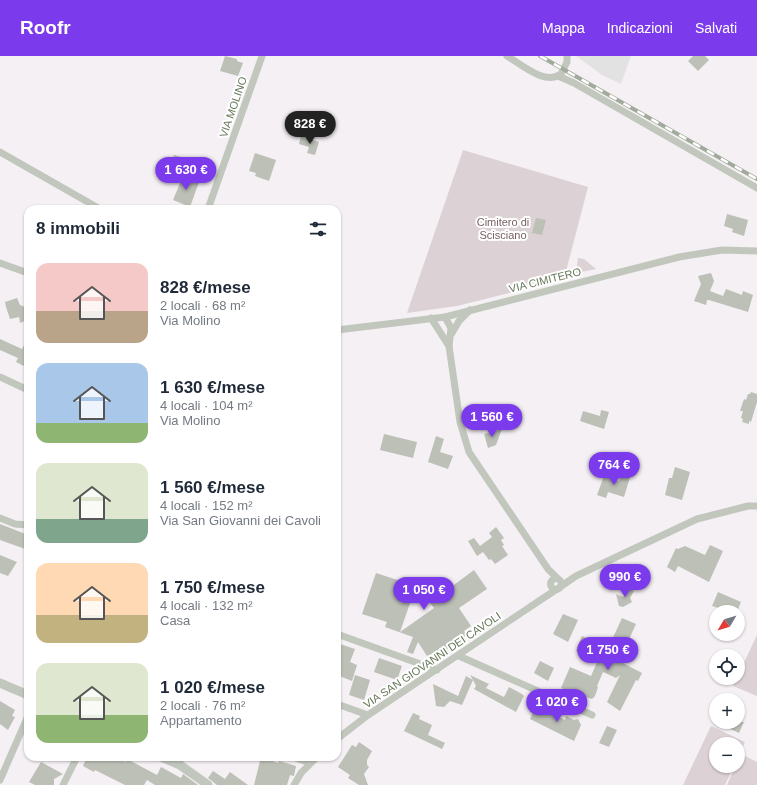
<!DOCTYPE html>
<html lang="it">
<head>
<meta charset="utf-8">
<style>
  :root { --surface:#fff; --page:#f2f2f3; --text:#1f2937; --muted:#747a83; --accent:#7c3aed }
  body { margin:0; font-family:Arial,sans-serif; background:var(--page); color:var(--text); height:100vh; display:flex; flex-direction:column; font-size:15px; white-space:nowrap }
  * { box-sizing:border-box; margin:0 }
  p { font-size:13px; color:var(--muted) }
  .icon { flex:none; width:22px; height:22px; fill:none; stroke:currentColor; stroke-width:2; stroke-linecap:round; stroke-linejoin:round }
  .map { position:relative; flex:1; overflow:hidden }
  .side { position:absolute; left:24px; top:149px; width:317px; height:556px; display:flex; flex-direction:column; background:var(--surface); border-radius:12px; box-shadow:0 1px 3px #0004 }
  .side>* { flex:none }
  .needle { width:26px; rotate:232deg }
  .tools { position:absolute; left:709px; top:549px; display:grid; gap:8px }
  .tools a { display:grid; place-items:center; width:36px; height:36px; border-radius:50%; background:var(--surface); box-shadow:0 1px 3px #0004; font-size:20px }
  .price { position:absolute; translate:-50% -34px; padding:0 9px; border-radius:14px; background:var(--accent); color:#fff; font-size:13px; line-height:26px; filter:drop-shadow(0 1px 2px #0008) }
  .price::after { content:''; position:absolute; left:50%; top:24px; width:12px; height:9px; margin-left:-6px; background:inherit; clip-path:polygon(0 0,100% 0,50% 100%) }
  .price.on { background:#222; color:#fff }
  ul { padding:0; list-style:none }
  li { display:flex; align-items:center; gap:12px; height:100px; padding:0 12px }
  li span { display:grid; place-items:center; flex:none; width:112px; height:80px; border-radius:12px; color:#555 }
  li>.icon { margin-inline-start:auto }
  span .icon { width:48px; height:48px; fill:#fffc; stroke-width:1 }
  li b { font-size:17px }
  h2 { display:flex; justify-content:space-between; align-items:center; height:48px; padding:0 12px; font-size:17px }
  header { display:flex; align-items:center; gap:24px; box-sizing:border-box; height:56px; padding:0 20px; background:var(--accent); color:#fff }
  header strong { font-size:19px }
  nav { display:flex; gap:22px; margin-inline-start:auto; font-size:14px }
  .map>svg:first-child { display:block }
  .built { fill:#e3e2e2 }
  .green { fill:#dcd1d4 }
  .building { fill:#bcc0b6 }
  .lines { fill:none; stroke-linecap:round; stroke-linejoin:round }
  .minor { stroke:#c2c7be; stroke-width:7 }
  .tertiary { stroke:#c2c7be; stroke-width:9 }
  .rail-casing { stroke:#a1aa9b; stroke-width:4 }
  .rail { stroke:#fff; stroke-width:2.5; stroke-dasharray:8; stroke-linecap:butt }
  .labels { text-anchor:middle; stroke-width:4; stroke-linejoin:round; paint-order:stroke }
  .street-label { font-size:11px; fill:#667859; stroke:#fff }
  .park-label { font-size:11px; fill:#7a6163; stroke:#fff }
</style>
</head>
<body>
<header>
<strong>Roofr</strong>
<nav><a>Mappa</a><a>Indicazioni</a><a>Salvati</a></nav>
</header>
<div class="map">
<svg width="757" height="729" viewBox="0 0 757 729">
  <rect width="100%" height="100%" fill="#f5f0f4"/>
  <polygon class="built" points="576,0 631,0 621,28 602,19"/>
  <g class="green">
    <polygon points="463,94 588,131 564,223 457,250 407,257"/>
    <polygon points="578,202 584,203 596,213 576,217"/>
    <polygon points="757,579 757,640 733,630"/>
    <polygon points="711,670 745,686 738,701 738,688 716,688 716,710 734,710 725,729 683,729"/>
    <polygon points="741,698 757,706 757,729 727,729 735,710 738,710"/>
  </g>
  <g class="building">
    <polygon points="225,0 237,3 237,5 243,7 238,20 220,15"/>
    <polygon points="693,0 705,0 709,4 698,15 688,5"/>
    <polygon points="301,80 319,86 315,99 307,97 309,91 299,88"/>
    <polygon points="255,97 276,104 269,125 255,120 256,117 249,115"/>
    <polygon points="174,99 184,102 182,109 172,106"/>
    <polygon points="183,120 199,126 190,151 173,144"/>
    <polygon points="727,158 748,164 744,180 732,176 733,173 724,170"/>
    <polygon points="536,162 546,164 542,179 532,177"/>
    <polygon points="711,217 714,225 710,235 723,240 726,233 742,239 743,235 753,239 748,256 709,244 707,244 706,249 694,245 701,228 698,220"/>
    <polygon points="17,242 20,249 28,252 25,259 27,264 20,267 19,261 10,263 6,251 5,246"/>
    <polygon points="28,281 28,312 16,306 18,302 0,294 0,283 22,293"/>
    <polygon points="751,336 757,338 757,346 751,366 749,365 749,368 742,366 743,363 741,362 743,355 740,355 744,343 746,344 748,338 750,338"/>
    <polygon points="601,354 609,356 604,373 580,365 583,355 600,360"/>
    <polygon points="502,373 496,389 488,392 484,378"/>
    <polygon points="384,378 417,386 413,402 380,394"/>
    <polygon points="436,380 444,383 440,396 453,400 448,413 428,406"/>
    <polygon points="675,411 690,416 682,444 665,439 669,422 672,422"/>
    <polygon points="621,418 630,421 624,441 608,436 606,442 597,439 604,420 619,425"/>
    <polygon points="0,468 28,479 28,494 0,484"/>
    <polygon points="496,471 504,482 501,484 504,489 502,490 508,499 495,508 491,503 489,504 483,496 477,500 468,485 474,482 480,490 492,481 489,477"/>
    <polygon points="710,489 723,495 709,526 678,510 675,516 667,511 676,492 678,493 685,490 705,499"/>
    <polygon points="0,499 17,506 8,520 0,517"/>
    <polygon points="474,514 487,533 459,552 471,570 464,575 467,579 438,600 435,596 427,600 418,586 413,598 407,596 413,581 385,571 387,566 362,558 376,517 416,530 400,576 434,552 427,543 440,533 443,537"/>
    <polygon points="628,532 634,535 630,542 632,546 623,551 619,550 616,538 623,541"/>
    <polygon points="718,536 741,546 737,556 716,556 718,552 712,550"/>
    <polygon points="563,558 578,564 568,586 553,578"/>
    <polygon points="622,562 636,568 619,605 642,617 638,625 636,624 620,655 607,646 620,619 616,622 603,616 597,630 598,631 595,640 592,643 561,632 570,611 591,620 599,602 605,605 612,589 610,588"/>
    <polygon points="582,580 594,586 587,600 576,595"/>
    <polygon points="337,587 355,593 350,606 357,609 352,625 337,619"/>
    <polygon points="379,602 402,610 397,624 374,616"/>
    <polygon points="540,605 554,612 548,625 534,617"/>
    <polygon points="355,619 370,624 364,644 349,639"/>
    <polygon points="470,619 489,628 486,632 504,641 509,631 522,638 524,640 516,656 474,633 476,630 473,624 462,649 450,645 444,651 436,650 433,628 458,640 466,620 473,624"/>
    <polygon points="0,645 15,654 12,660 15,661 8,674 0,668"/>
    <polygon points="536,650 565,664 566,660 574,664 578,663 581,669 574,685 530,663"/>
    <polygon points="413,657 420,660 419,663 432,669 428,679 445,687 442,693 404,675"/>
    <polygon points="715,666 744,666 739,677"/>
    <polygon points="607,670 617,674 609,691 599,687"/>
    <polygon points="359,686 372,695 367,704 367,709 369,711 364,718 368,729 359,729 348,722 350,719 338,711 352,689 356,691"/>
    <polygon points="87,701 115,701 126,706 127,703 157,719 161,711 181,722 183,718 198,729 155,729 147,724 144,729 125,729 95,714 94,716 83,710"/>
    <polygon points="261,701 278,707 279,705 296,710 294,720 290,719 287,729 254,729"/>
    <polygon points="41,706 63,718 54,723 54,729 35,729 29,726"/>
    <polygon points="213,715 225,723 230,716 248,729 217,729 208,722"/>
  </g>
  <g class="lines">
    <g class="minor">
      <path d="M507,0c14,8 38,30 54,18l6,-12v-6"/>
      <polyline points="558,20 574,27 757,132"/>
      <polyline points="0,96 100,153"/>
      <polyline points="208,153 262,0"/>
      <polyline points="0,207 28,217"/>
      <polyline points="445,261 451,272 449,290 460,366 469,396 548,513 557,522"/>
      <polyline points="431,262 449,290"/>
      <polyline points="337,274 445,261 679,201 722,194 757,195"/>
      <polyline points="452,277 459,265 470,254"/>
      <polyline points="0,321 28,334"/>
      <polyline points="0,462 15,468 28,469"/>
      <circle cx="556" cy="528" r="5.5"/>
      <polyline points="560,531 576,520 697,463 748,450 757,450"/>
      <polyline points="337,578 437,614"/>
      <polyline points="459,600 592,659"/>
      <polyline points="337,648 368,659"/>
      <polyline points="337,683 368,659 557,533"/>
      <polyline points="179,701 180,709"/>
      <polyline points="293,701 310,707"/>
      <polyline points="0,724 28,660"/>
      <polyline points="63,729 77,701"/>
      <polyline points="294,729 301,717 317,701"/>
    </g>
    <g class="tertiary">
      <polyline points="0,627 28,639"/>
      <polyline points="161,701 180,709 208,729"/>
    </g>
    <g class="rail-casing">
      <polyline id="rail" points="540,0 757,123"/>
    </g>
    <use href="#rail" class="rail"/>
  </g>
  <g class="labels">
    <g class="street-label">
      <text transform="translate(233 51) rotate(-71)" y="4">VIA MOLINO</text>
      <text transform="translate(545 224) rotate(-14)" y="4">VIA CIMITERO</text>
      <text transform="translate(432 604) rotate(-34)" y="4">VIA SAN GIOVANNI DEI CAVOLI</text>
    </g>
    <g class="park-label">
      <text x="503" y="170">Cimitero di<tspan x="503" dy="13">Scisciano</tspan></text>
    </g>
  </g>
</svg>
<div class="tools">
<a><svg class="needle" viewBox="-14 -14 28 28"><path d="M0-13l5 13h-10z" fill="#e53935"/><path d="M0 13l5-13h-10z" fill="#747a83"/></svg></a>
<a><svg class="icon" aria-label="locate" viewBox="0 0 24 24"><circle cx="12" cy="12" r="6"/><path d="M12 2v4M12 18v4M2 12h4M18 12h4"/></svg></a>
<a>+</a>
<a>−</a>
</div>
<b class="price on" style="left:310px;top:89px">828 €</b>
<b class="price" style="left:186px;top:135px">1 630 €</b>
<b class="price" style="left:492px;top:382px">1 560 €</b>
<b class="price" style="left:614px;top:430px">764 €</b>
<b class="price" style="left:625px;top:542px">990 €</b>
<b class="price" style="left:424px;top:555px">1 050 €</b>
<b class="price" style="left:608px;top:615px">1 750 €</b>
<b class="price" style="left:557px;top:667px">1 020 €</b>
<section class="side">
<h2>8 immobili<svg class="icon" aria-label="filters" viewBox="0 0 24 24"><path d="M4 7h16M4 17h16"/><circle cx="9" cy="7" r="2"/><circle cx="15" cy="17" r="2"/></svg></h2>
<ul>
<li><span style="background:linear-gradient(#f6c9c9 60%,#b9a48a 0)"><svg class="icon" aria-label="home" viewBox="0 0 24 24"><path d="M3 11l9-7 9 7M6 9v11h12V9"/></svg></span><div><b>828 €/mese</b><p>2 locali · 68 m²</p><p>Via Molino</p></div></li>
<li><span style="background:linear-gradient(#a9c7e8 75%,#8fb573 0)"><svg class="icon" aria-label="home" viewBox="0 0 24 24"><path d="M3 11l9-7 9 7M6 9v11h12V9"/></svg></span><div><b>1 630 €/mese</b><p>4 locali · 104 m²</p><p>Via Molino</p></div></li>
<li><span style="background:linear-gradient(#dfe7d0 70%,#7fa58c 0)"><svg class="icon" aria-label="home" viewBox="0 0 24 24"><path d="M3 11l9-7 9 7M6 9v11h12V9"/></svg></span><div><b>1 560 €/mese</b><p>4 locali · 152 m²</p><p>Via San Giovanni dei Cavoli</p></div></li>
<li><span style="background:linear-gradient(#ffd9b3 65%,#c2b280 0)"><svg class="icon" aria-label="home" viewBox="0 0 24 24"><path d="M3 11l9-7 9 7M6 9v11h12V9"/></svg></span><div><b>1 750 €/mese</b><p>4 locali · 132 m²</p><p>Casa</p></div></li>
<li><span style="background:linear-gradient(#dfe7d0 65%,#8fb573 0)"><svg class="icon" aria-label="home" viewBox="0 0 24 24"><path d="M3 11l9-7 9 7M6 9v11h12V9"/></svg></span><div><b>1 020 €/mese</b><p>2 locali · 76 m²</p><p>Appartamento</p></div></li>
</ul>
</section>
</div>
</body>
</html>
